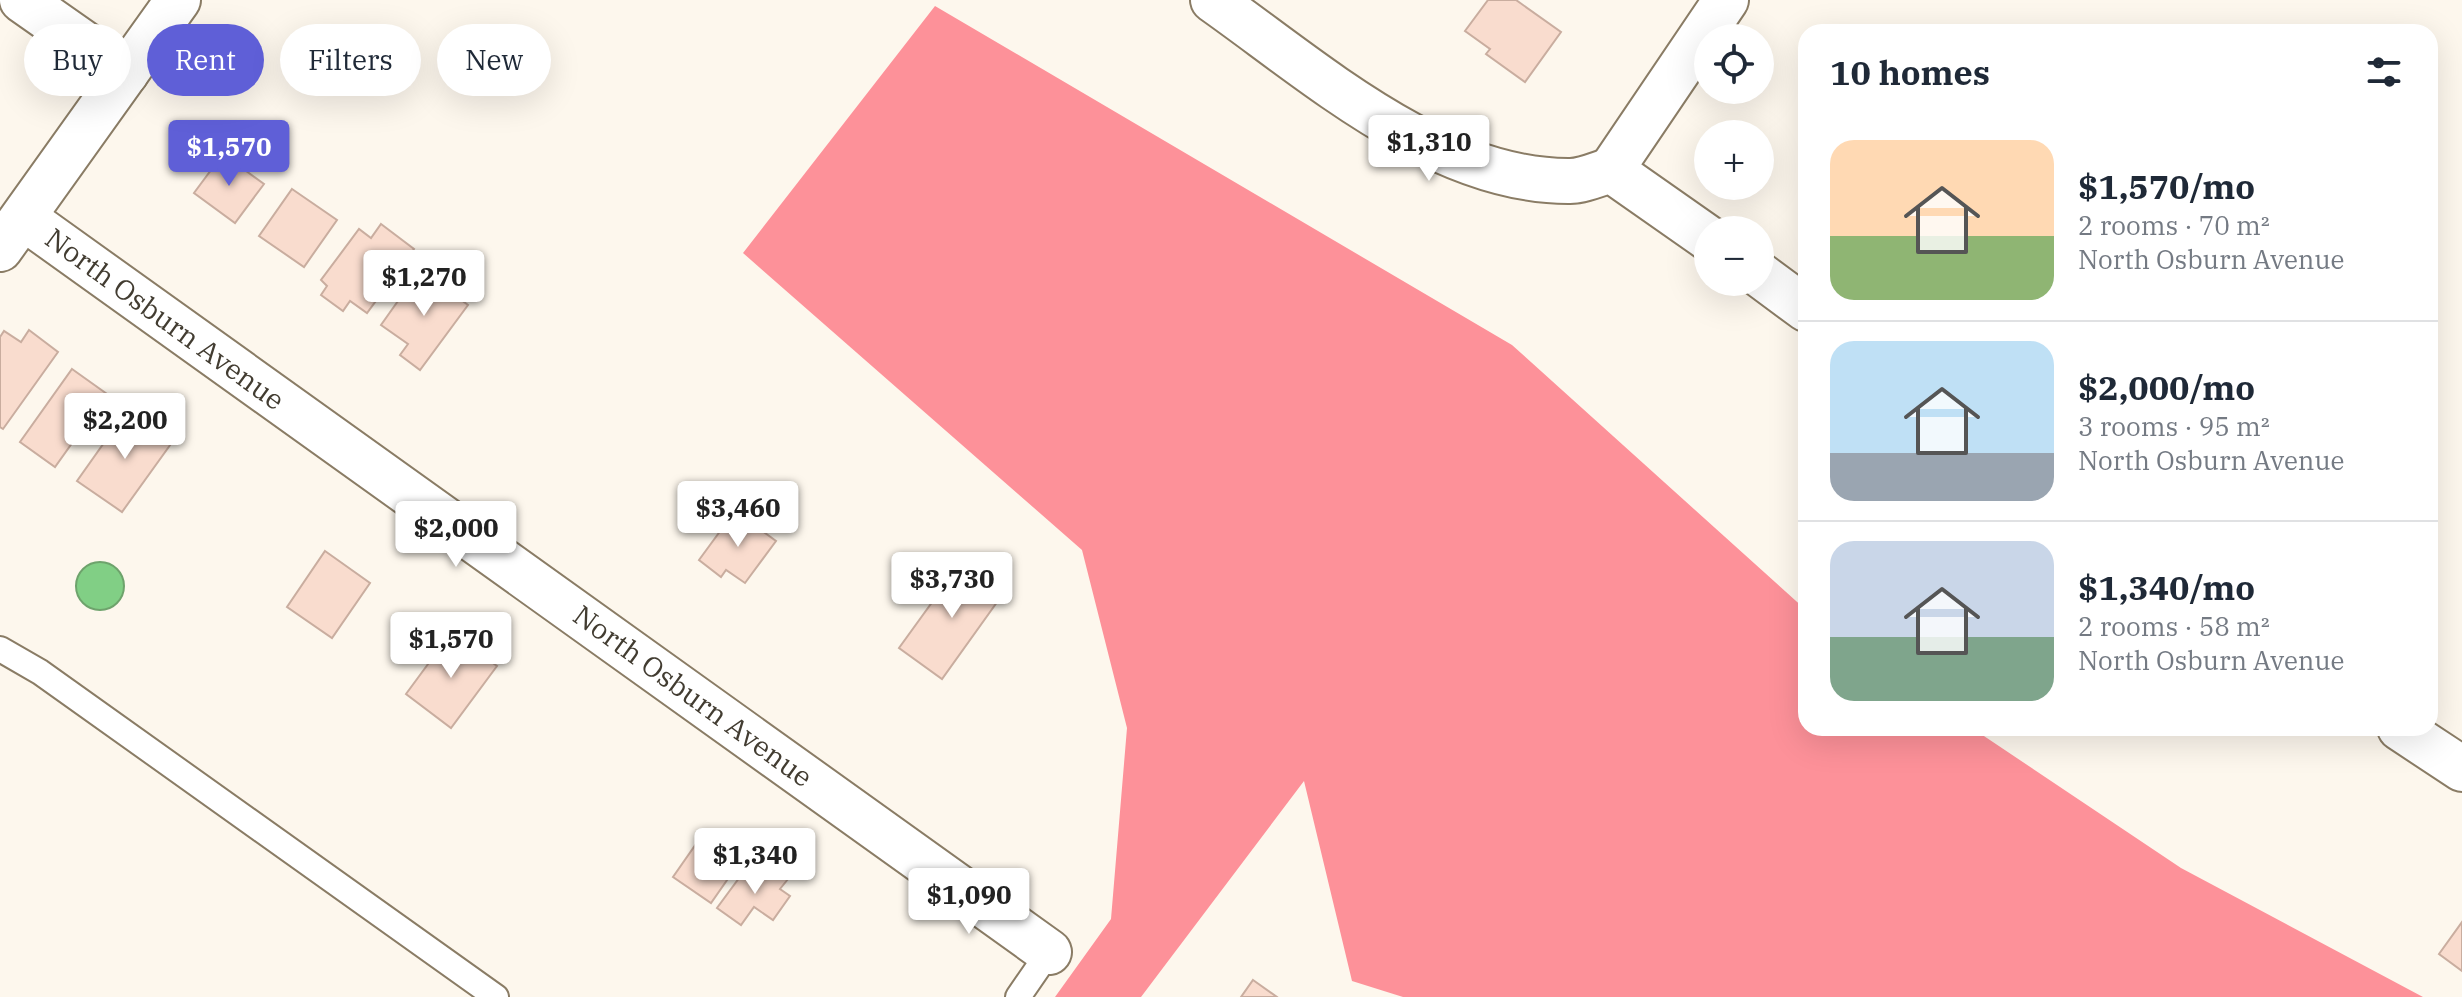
<!DOCTYPE html>
<html lang="en">
<head>
<meta charset="utf-8">
<style>
  :root { --surface:#fff; --page:#f6f6f7; --text:#1f2937; --muted:#747a83; --line:#e0e1e3; --accent:#5f5fd7 }
  body { margin:0; font-family:"IBM Plex Serif",serif; background:var(--page); color:var(--text); height:100vh; display:flex; flex-direction:column; font-size:30px; white-space:nowrap }
  * { box-sizing:border-box; margin:0 }
  p { font-size:26px; color:var(--muted) }
  .icon { flex:none; width:44px; height:44px; fill:none; stroke:currentColor; stroke-width:2; stroke-linecap:round; stroke-linejoin:round }
  .map { position:relative; flex:1; overflow:hidden }
  .sheet { position:absolute; left:1798px; top:24px; width:640px; height:712px; display:flex; flex-direction:column; background:var(--surface); border-radius:24px; box-shadow:0 8px 32px #0002 }
  .sheet>* { flex:none }
  .hud { position:absolute; left:24px; top:24px; width:760px; height:72px; display:flex; gap:16px }
  .buttons { position:absolute; left:1694px; top:24px; display:grid; gap:16px }
  .buttons a { display:grid; place-items:center; width:80px; height:80px; border-radius:50%; background:var(--surface); box-shadow:0 8px 32px #0002; font-size:40px }
  .price { position:absolute; translate:-50% -68px; padding:0 18px; border-radius:8px; background:#fff; color:#222; font-size:26px; line-height:52px; filter:drop-shadow(0 2px 4px #0008) }
  .price::after { content:''; position:absolute; left:50%; top:48px; width:24px; height:18px; margin-left:-12px; background:inherit; clip-path:polygon(0 0,100% 0,50% 100%) }
  .price.selected { background:var(--accent); color:#fff }
  ul { padding:0; list-style:none }
  li { display:flex; align-items:center; gap:24px; height:200px; padding:0 32px }
  li+li { border-top:2px solid var(--line) }
  li span { display:grid; place-items:center; flex:none; width:224px; height:160px; border-radius:24px; color:#555 }
  li>.icon { margin-inline-start:auto }
  span .icon { width:96px; height:96px; fill:#fffc; stroke-width:1 }
  li b { font-size:34px }
  h2 { display:flex; justify-content:space-between; align-items:center; height:96px; padding:0 32px; font-size:34px }
  .pill { padding:0 28px; border-radius:36px; background:var(--surface); box-shadow:0 8px 32px #0002; font-size:28px; line-height:72px }
  .pill.selected { background:var(--accent); color:#fff }
  .map>svg:first-child { display:block }
  .forest { fill:#fd9199 }
  .water { fill:#81cf85; stroke:#6ea36c; stroke-width:2 }
  .building { fill:#f9dcce; stroke:#c9ad9f; stroke-width:2 }
  .lines { fill:none; stroke-linecap:round; stroke-linejoin:round }
  .lane-casing { stroke:#8a7c65; stroke-width:28 }
  .street-casing { stroke:#8a7c65; stroke-width:48 }
  .lane { stroke:#fff; stroke-width:24 }
  .street { stroke:#fff; stroke-width:44 }
  .labels { text-anchor:middle; stroke-width:6; stroke-linejoin:round; paint-order:stroke }
  .street-label { font-size:28px; fill:#423c31; stroke:#fff }
</style>
</head>
<body>
<div class="map">
<svg width="2462" height="997" viewBox="0 0 2462 997">
  <rect width="100%" height="100%" fill="#fdf7ed"/>
  <polygon class="forest" points="935,6 1512,345 1806,610 1806,728 1972,728 2181,868 2423,997 1403,997 1352,981 1304,781 1141,997 1055,997 1111,919 1127,728 1082,550 743,253"/>
  <circle class="water" cx="100" cy="586" r="24"/>
  <g class="building">
    <polygon points="1488,0 1516,0 1561,32 1525,82 1486,54 1490,49 1465,31"/>
    <polygon points="223,154 264,184 235,223 194,193"/>
    <polygon points="292,189 337,220 304,267 259,236"/>
    <polygon points="381,224 414,249 367,313 350,301 343,311 321,295 327,286 321,280 359,229 371,238"/>
    <polygon points="420,270 468,305 420,370 400,355 408,344 381,325"/>
    <polygon points="29,330 58,352 3,429 0,427 0,337 4,331 21,342"/>
    <polygon points="72,369 107,394 55,467 20,442"/>
    <polygon points="128,409 173,441 122,512 77,481"/>
    <polygon points="735,511 776,541 745,583 726,570 721,577 699,560"/>
    <polygon points="325,551 370,583 332,638 287,607"/>
    <polygon points="962,561 1005,591 942,679 899,648"/>
    <polygon points="451,633 497,666 451,728 406,694"/>
    <polygon points="703,834 741,860 711,903 673,877"/>
    <polygon points="748,866 766,879 774,869 788,879 780,889 790,896 773,920 754,907 741,925 717,908"/>
    <polygon points="2462,922 2462,971 2439,954"/>
    <polygon points="1253,980 1277,997 1241,997"/>
  </g>
  <g class="lines">
    <g class="lane-casing">
      <g id="lane">
        <polyline points="0,649 40,672 496,997"/>
        <polyline points="1018,997 1049,952"/>
      </g>
    </g>
    <g class="street-casing">
      <g id="street">
        <polyline points="22,0 126,73"/>
        <path d="M1213,0c102,72 225,182 357,181 13,0 28,-7 41,-11l97,68"/>
        <polyline points="1611,170 1726,0"/>
        <polyline points="24,218 1049,952"/>
        <polyline points="0,249 178,0"/>
        <polyline points="1760,275 1806,309"/>
        <polyline points="2400,728 2462,769"/>
      </g>
    </g>
    <use href="#lane" class="lane"/>
    <use href="#street" class="street"/>
  </g>
  <g class="labels">
    <g class="street-label">
      <text transform="translate(165 319) rotate(36)" y="10">North Osburn Avenue</text>
      <text transform="translate(693 696) rotate(36)" y="10">North Osburn Avenue</text>
    </g>
  </g>
</svg>
<div class="buttons">
<a><svg class="icon" aria-label="locate" viewBox="0 0 24 24"><circle cx="12" cy="12" r="6"/><path d="M12 2v4M12 18v4M2 12h4M18 12h4"/></svg></a>
<a>+</a>
<a>−</a>
</div>
<b class="price" style="left:1429px;top:183px">$1,310</b>
<b class="price selected" style="left:229px;top:188px">$1,570</b>
<b class="price" style="left:424px;top:318px">$1,270</b>
<b class="price" style="left:125px;top:461px">$2,200</b>
<b class="price" style="left:738px;top:549px">$3,460</b>
<b class="price" style="left:456px;top:569px">$2,000</b>
<b class="price" style="left:952px;top:620px">$3,730</b>
<b class="price" style="left:451px;top:680px">$1,570</b>
<b class="price" style="left:755px;top:896px">$1,340</b>
<b class="price" style="left:969px;top:936px">$1,090</b>
<div class="hud">
<a class="pill">Buy</a>
<a class="pill selected">Rent</a>
<a class="pill">Filters</a>
<a class="pill">New</a>
</div>
<section class="sheet">
<h2>10 homes<svg class="icon" aria-label="filters" viewBox="0 0 24 24"><path d="M4 7h16M4 17h16"/><circle cx="9" cy="7" r="2"/><circle cx="15" cy="17" r="2"/></svg></h2>
<ul>
<li><span style="background:linear-gradient(#ffd9b3 60%,#8fb573 0)"><svg class="icon" aria-label="home" viewBox="0 0 24 24"><path d="M3 11l9-7 9 7M6 9v11h12V9"/></svg></span><div><b>$1,570/mo</b><p>2 rooms · 70 m²</p><p>North Osburn Avenue</p></div></li>
<li><span style="background:linear-gradient(#bfe0f5 70%,#9aa5b1 0)"><svg class="icon" aria-label="home" viewBox="0 0 24 24"><path d="M3 11l9-7 9 7M6 9v11h12V9"/></svg></span><div><b>$2,000/mo</b><p>3 rooms · 95 m²</p><p>North Osburn Avenue</p></div></li>
<li><span style="background:linear-gradient(#c9d6e8 60%,#7fa58c 0)"><svg class="icon" aria-label="home" viewBox="0 0 24 24"><path d="M3 11l9-7 9 7M6 9v11h12V9"/></svg></span><div><b>$1,340/mo</b><p>2 rooms · 58 m²</p><p>North Osburn Avenue</p></div></li>
</ul>
</section>
</div>
</body>
</html>
